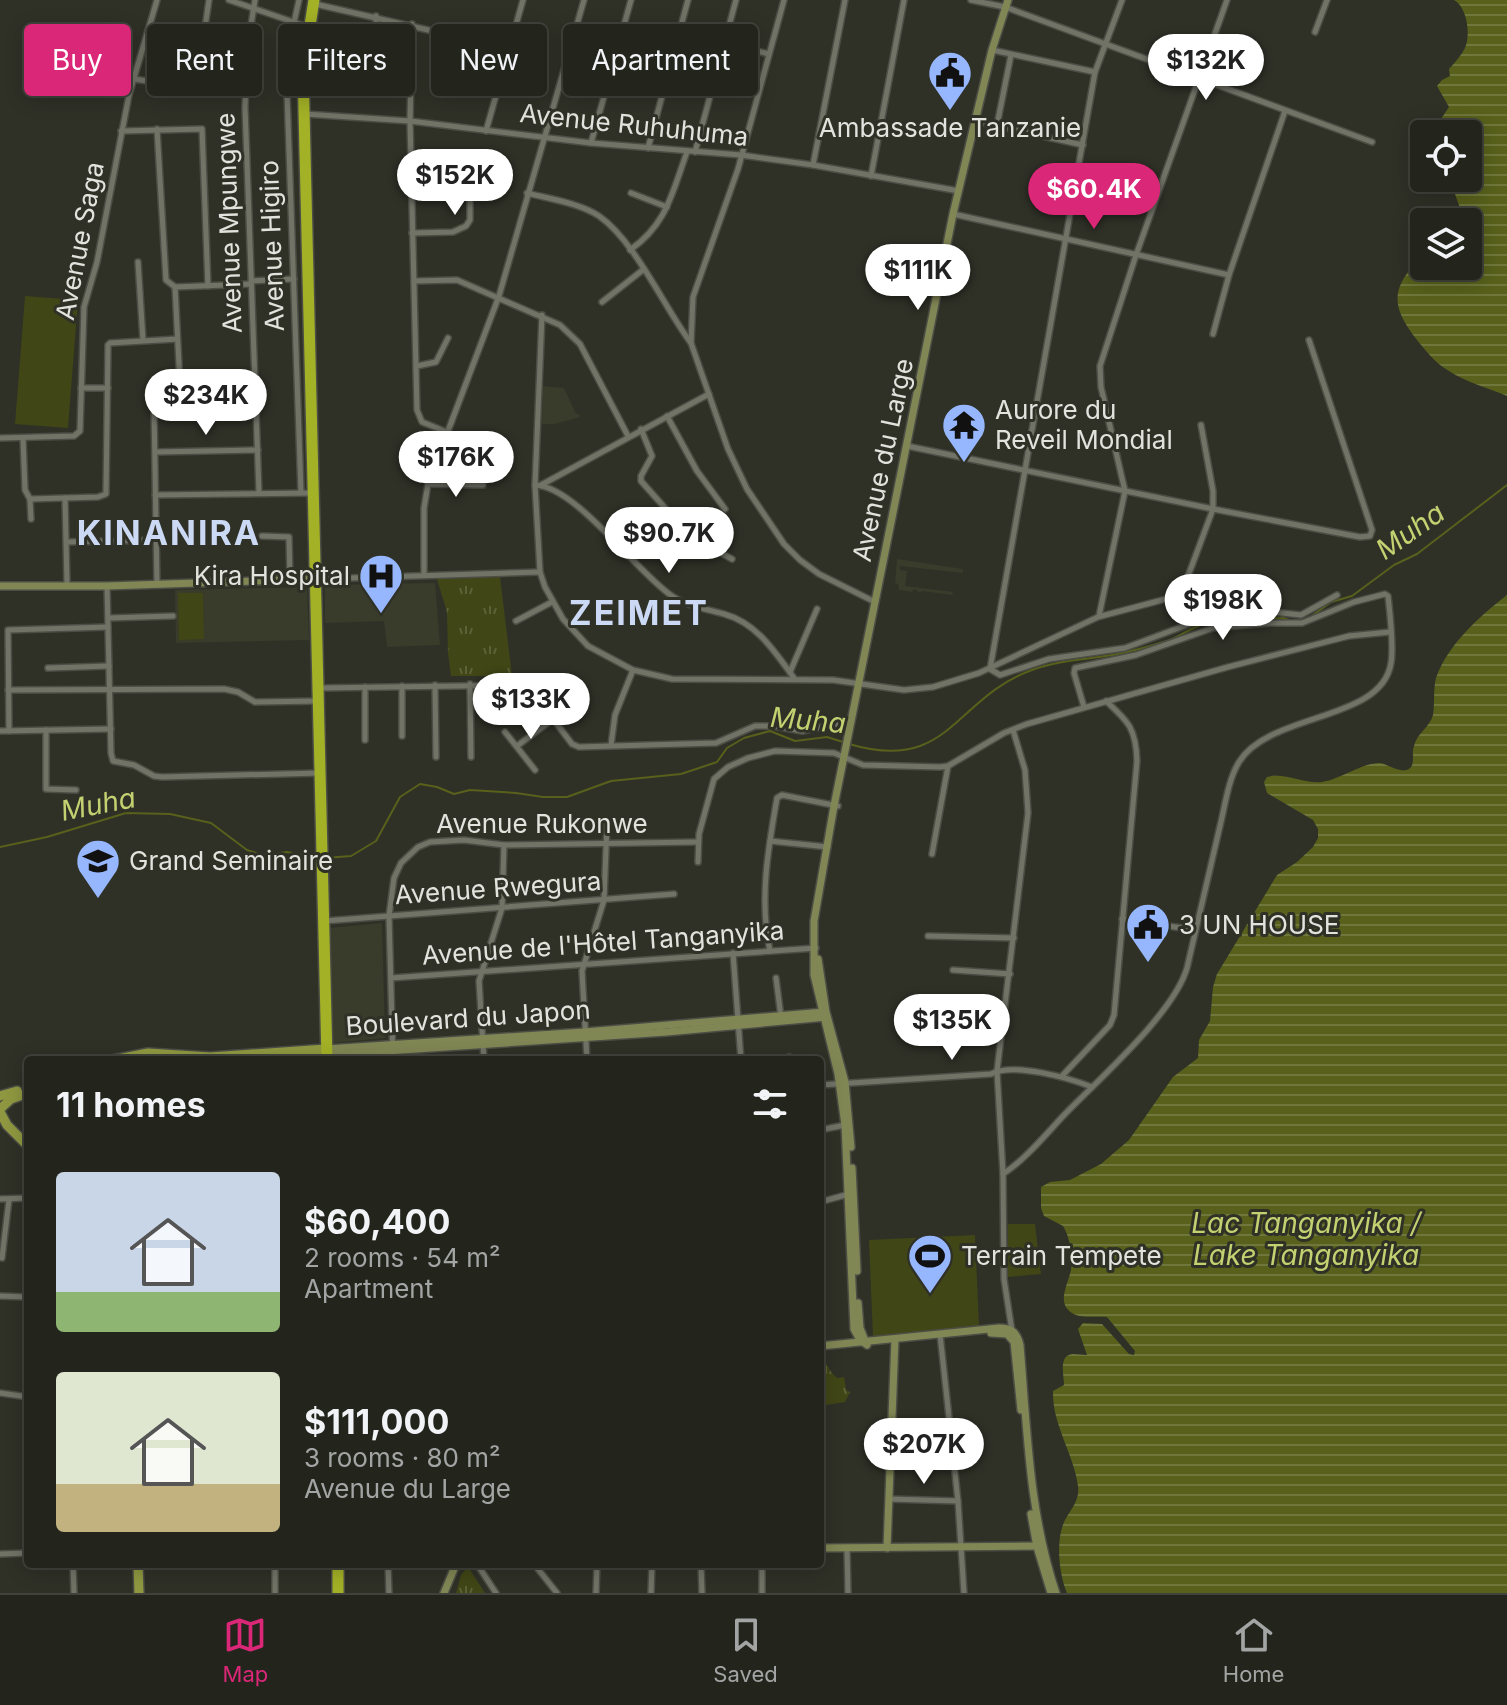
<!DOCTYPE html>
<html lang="en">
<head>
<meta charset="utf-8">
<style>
  :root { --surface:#23251d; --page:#2b2d26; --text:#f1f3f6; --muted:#a3a5a4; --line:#40423b; --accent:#db2777 }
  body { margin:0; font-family:Inter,sans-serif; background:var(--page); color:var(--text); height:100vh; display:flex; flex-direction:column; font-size:30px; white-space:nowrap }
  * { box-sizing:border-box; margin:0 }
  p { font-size:26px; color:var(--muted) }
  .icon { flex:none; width:44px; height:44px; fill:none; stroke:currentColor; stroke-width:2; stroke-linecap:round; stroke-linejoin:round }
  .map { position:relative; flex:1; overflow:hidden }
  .side { position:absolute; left:24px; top:1056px; width:800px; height:512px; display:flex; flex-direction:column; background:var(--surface); border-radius:8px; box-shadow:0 4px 20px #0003,0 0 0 2px var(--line) }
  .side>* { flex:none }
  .hud { position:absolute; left:24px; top:24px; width:800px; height:72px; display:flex; gap:16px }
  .tools { position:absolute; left:1410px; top:120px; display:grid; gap:16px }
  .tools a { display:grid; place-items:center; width:72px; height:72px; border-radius:8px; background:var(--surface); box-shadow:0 4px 20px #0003,0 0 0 2px var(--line); font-size:40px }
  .price { position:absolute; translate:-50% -68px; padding:0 18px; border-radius:28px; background:#fff; color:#222; font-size:26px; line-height:52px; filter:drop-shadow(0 2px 4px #0008) }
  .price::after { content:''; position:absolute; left:50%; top:48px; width:24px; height:18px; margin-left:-12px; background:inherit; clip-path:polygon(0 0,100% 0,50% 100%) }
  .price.active { background:var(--accent); color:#fff }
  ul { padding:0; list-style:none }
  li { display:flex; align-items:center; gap:24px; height:200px; padding:0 32px }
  li span { display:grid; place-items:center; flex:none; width:224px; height:160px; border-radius:8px; color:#555 }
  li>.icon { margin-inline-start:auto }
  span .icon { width:96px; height:96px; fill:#fffc; stroke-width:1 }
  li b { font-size:34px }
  h2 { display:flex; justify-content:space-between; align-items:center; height:96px; padding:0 32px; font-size:34px }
  .tag { padding:0 28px; border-radius:8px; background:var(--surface); box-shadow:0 4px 20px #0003,0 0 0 2px var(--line); font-size:28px; line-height:72px }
  .tag.active { background:var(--accent); color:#fff }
  .tab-bar { display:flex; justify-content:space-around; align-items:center; height:112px; border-top:2px solid var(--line); background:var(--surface); font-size:22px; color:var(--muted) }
  .tab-bar a { display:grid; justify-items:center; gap:4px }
  .tab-bar .active { color:var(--accent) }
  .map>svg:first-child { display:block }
  .built { fill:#393b2b }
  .grass { fill:url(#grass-tufts) }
  .garden { fill:#414616 }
  .water { fill:url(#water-rules) }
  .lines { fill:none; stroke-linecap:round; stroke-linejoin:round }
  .stream { stroke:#58601b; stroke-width:2 }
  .street-casing { stroke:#4c4e45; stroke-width:8 }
  .secondary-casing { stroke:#4c4e45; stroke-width:10 }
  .primary-casing { stroke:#4c4e45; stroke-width:12 }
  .highway-casing { stroke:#4c4e45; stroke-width:14 }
  .street { stroke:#717367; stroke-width:5 }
  .secondary { stroke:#808654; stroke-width:7 }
  .primary { stroke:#8f9840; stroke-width:9 }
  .highway { stroke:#a3b126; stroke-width:11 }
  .labels { text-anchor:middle; stroke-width:6; stroke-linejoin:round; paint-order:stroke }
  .street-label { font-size:26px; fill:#e2e3dd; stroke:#2f3127 }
  .poi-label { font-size:26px; fill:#e2e3dd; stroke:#2f3127; text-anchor:start }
  .water-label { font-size:28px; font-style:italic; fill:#c4d171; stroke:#2f3127 }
  .district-label { font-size:34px; font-weight:bold; letter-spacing:2px; fill:#ccd9f5; stroke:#2f3127 }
</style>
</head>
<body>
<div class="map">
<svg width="1507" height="1593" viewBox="0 0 1507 1593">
  <defs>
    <pattern id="grass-tufts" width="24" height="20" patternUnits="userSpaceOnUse" patternTransform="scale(2)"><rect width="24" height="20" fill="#414616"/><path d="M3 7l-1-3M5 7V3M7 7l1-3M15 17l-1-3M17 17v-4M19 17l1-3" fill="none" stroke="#5c6137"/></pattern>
    <pattern id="water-rules" width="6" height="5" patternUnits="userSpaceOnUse" patternTransform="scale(2)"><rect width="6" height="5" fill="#58601b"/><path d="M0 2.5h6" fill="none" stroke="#70773c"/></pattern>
  </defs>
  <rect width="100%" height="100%" fill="#2f3127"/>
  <g class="built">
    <polygon points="543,386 564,388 576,414 579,414 580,417 555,424 542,424"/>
    <polygon points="897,559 963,569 963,573 900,566 900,570 907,571 905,586 953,592 952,595 922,591 921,593 914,589 912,592 899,590 898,584 895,583"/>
    <polygon points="435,583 440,645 387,647 384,621 325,623 325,585"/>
    <polygon points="304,587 307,590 309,640 176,643 175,590"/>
    <polygon points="382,923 385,1038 332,1043 329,928"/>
    <polygon points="971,1006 1002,1010 998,1036 969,1034 961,1025 962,1010"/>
  </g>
  <g class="grass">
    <polygon points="500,577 512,676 451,676 448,653 447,612 437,579"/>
    <path d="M820,1357c8,6 9,15 17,21l7,-1 2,13 4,2 -5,10 -25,4z"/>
    <polygon points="468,1567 485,1593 456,1593 461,1575"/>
  </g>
  <g class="garden">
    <polygon points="25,296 78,300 68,428 15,424"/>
    <polygon points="178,593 203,593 204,639 179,640"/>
    <polygon points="1008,1224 1035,1224 1041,1274 1008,1277"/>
    <polygon points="975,1235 979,1326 873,1337 869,1240"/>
  </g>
  <g class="water">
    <path d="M1454,0h53v396c-19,-8 -41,-14 -58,-25 -13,-7 -23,-20 -32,-31 -28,-36 -26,-53 7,-86v12h44v-44h-8v-14l-5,-14 8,-16h5v-44h-27v-15l8,-12 -12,-21 5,-6 8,-4 -1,-7c6,-7 12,-13 16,-21 6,-14 2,-41 -11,-48z"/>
    <path d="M1507,595v998h-440c-8,-19 -12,-53 -2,-73 6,-11 15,-20 13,-34 -4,-32 -26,-61 -25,-95l11,-6c0,-10 -6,-30 9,-31 5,0 9,1 14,1l-9,-26 5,-6 19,1 27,30 5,1 1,-4 -28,-34c-10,-1 -22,1 -31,-2 -22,-9 -8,-30 -5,-45 2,-13 -1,-33 -8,-44l-19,-10 -3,-8v-21l9,-5 20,-2 31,-16 28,-24 44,-63 25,-19 1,-18 11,-19 3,-34 4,-13 60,-99 20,-13 16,-15 5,-9v-9l-5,-9 -46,-27 -3,-11 3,-5c17,-5 37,7 55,5 19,-3 42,-20 58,-19 8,1 20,11 29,6 7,-5 2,-16 5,-23 3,-13 16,-19 19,-31 2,-12 0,-26 3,-37 12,-34 44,-62 71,-83z"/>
  </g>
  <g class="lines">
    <g class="stream">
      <polyline points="1313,615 1331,602 1352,596 1394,565 1417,554 1507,485"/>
      <path d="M849,744c101,30 105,-46 183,-74 30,-11 60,-10 90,-17 16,-3 32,-8 48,-13 11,-5 22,-12 33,-16 24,-7 55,-5 80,-6l9,3"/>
      <polyline points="0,847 47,837 126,813 170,814 211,823 247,850 263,855 287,852 319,858"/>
      <polyline points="325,858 351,856 376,841 400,797 420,784 437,787 454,794 470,790 516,793 543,797 567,797 611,781 681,774 717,762 727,748 744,738 770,731 795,741 827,737 843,742"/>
    </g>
    <g class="street-casing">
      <g id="street">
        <polyline points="229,0 308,27"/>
        <polyline points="255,0 248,44 245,107 259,493"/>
        <polyline points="299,0 289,45 287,93 301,492"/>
        <polyline points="784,0 738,169 693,297 691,343 728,449 747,489 784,544 800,560 819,574 875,602"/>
        <polyline points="971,0 1005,7 1372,142"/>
        <polyline points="315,4 450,35"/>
        <polyline points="376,16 377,62"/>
        <polyline points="412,24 410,121 417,410 422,422 449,433"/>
        <polyline points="680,32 769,54"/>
        <polyline points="1315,32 1327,0"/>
        <polyline points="992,50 1095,72"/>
        <polyline points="134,79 167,84 192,78 203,41 209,0"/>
        <polyline points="305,114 410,121 591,143 741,155 813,165 959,191"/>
        <polyline points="975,121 1083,145"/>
        <polyline points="997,125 1011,55"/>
        <polyline points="157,129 166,280 175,287"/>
        <polyline points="121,131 202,129 208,286"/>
        <polyline points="486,131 523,0"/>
        <polyline points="591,143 631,0"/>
        <polyline points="648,148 688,0"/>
        <polyline points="695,152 736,0"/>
        <polyline points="813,165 845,0"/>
        <polyline points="871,176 904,0"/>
        <path d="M527,193c23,6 52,10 72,23 36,25 65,91 92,127"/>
        <polyline points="631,193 667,207"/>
        <polyline points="953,214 1229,275"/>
        <polyline points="412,233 453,232 466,226 470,220 470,174"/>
        <path d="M630,250c37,-26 42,-57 57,-98"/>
        <polyline points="138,262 143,340"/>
        <polyline points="251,281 294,279"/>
        <polyline points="414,281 457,280 560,325 580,344 628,436"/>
        <polyline points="175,287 181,404"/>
        <polyline points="175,287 251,284"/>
        <polyline points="602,302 644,269"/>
        <polyline points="542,315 535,485 540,572 545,587 563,619 588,646 633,670 672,679 833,680 904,690 933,687 979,673 1098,617 1181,595 1213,509 1360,537 1370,536 1372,530 1309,340"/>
        <polyline points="1213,334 1229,275 1285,111"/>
        <polyline points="417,366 436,362 448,338"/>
        <polyline points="81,388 108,388"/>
        <polyline points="667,416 697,471 725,509"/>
        <polyline points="641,429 652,456 641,476 641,481 690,536 732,559"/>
        <polyline points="0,438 74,436 80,431 84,307 97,262 129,95 157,0"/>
        <polyline points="23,438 25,490 30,499 31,519"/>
        <polyline points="907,446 1213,509 1213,491 1201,425"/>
        <polyline points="155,452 258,450"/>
        <polyline points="428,484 483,485"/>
        <path d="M535,485c41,1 102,88 137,111 15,10 34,13 52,18 33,9 51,38 70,64"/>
        <polyline points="541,485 709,394"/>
        <polyline points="155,495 312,493"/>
        <polyline points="65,498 67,584"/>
        <polyline points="30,499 98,497 106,494 108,345 110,343 177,339"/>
        <polyline points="262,536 289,537 290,580"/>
        <polyline points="67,542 156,540"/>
        <polyline points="424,575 424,508 428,484 499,296 584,0"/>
        <polyline points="317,579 540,572"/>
        <polyline points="157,585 154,409 160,404 228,403"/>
        <polyline points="107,586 111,753 113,761 134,765 154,776 162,777 320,773"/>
        <polyline points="1099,616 1125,491 1101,387 1100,366 1136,255 1227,0"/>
        <polyline points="108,618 173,616"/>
        <polyline points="516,621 552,602"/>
        <polyline points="48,668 109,666"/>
        <polyline points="990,669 1095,72 1122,0"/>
        <polyline points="990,669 1000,675 1049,659 1125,648 1192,623 1209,619 1273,612 1301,615 1337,595"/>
        <polyline points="790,672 817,609"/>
        <polyline points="470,684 471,757"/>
        <polyline points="435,685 436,757"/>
        <polyline points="402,686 402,736"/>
        <polyline points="365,687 365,740"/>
        <polyline points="319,688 524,685 529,687 572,744 579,747 716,743 755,726 774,726 802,731 850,721"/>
        <polyline points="8,690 224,689 238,692 255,702 319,701"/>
        <polyline points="46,730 46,789 76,790"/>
        <polyline points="0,731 111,729"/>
        <polyline points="9,731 8,630 108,627"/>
        <polyline points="505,732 535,770"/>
        <polyline points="611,745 615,715 633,670"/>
        <polyline points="517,746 553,719"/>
        <polyline points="770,841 828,847"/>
        <polyline points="932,854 948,766"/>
        <polyline points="698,862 699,834 714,779 728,767 748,758 775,751 834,753 863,765 940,767 948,766 1004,733 1027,724 1228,667 1349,636 1390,632"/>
        <polyline points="1122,919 1195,930"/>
        <polyline points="324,921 674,894"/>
        <polyline points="928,936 1014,938"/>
        <path d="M770,951c-11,-51 -2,-102 7,-153l5,-3 56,11"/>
        <polyline points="733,953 741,1060"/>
        <polyline points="953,970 1010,974"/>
        <polyline points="391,978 816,948"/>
        <polyline points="776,978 781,1017"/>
        <polyline points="789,1057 789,1060"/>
        <polyline points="393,1060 389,916 394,878 401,863 418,847 430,842 464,840 504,845 697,842"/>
        <polyline points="484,1060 479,981 502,908 504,845"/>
        <polyline points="587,1060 582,971 604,900 607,824"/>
        <path d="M1062,1076l48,-51 4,-10 23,-254c-1,-32 -8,-39 -31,-60"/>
        <path d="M820,1085l171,-11c22,-12 78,4 101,13"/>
        <polyline points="820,1130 845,1125"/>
        <path d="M1003,1174c23,-15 43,-40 62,-60 34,-35 109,-101 122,-146 11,-47 22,-95 33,-142 5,-20 8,-46 19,-64 31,-50 143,-40 152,-99 3,-18 -1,-49 -3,-67l-3,-2 -31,8 -52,21h-32l-57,5 -77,27 -61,13 -1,5 10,34"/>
        <polyline points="0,1199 28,1198"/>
        <polyline points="820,1202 849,1194"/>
        <polyline points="2,1258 9,1200"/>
        <polyline points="0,1296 28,1297"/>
        <polyline points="1012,1331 1004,1279 1003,1174 997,1071 1028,813 1025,770 1013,730"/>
        <polyline points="940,1334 958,1501 964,1593"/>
        <polyline points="0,1393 28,1397"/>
        <polyline points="891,1450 953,1452"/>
        <polyline points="889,1499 958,1501"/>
        <polyline points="847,1548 848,1593"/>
        <polyline points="0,1554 28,1553"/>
        <polyline points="73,1564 74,1593"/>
        <polyline points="388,1564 389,1593"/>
        <polyline points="477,1564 496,1593"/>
        <polyline points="534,1564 557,1593"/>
        <polyline points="701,1564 702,1593"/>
        <polyline points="275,1593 275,1564"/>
        <polyline points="596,1593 597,1564"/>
        <polyline points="651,1593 652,1564"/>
        <polyline points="762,1593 762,1564"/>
      </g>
    </g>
    <g class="secondary-casing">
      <g id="secondary">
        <polyline points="0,586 107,586 316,579"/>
        <polyline points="818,959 826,1012 845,1082 851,1147"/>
        <polyline points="326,1049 584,1032 824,1012"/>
        <polyline points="327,1055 667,1032 827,1017"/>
        <polyline points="852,1168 857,1271"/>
        <polyline points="858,1303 860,1328 864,1338"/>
        <polyline points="991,1333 1007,1334 1014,1342 1021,1410"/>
        <polyline points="867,1345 860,1340 854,1329 845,1125 838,1074 814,975 814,921 834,806 953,214 992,50 1008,0"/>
        <path d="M820,1346l179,-18c12,0 18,4 21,17 7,83 9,168 36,248"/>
        <polyline points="1031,1514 1037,1547 1051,1593"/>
        <polyline points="820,1548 1040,1546"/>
        <polyline points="887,1548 895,1339"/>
        <polyline points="444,1593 456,1564"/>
      </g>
    </g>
    <g class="primary-casing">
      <g id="primary">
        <polyline points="113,1060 148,1053 210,1057 326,1049"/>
        <polyline points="0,1096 17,1091"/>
        <polyline points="0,1109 11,1099 28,1093"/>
        <polyline points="0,1112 7,1125 28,1146"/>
        <polyline points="138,1564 139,1593"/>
      </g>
    </g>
    <g class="highway-casing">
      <g id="highway">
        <polyline points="314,0 303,70 327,1060"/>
        <polyline points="338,1564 338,1593"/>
      </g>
    </g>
    <use href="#street" class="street"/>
    <use href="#secondary" class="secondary"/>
    <use href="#primary" class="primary"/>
    <use href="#highway" class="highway"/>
  </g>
  <defs>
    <g id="civic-pin" transform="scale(2.3)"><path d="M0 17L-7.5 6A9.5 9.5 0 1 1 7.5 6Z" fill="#96b6fd" stroke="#2f3127"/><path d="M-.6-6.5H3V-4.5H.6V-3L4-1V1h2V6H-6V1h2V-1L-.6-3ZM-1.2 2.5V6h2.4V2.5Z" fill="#111"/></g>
    <g id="temple-pin" transform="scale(2.3)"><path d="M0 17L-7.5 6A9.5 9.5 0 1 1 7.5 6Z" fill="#96b6fd" stroke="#2f3127"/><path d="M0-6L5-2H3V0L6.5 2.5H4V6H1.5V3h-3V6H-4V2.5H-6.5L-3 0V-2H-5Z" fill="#111"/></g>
    <g id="hospital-pin" transform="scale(2.3)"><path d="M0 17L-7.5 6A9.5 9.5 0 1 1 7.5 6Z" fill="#96b6fd" stroke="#2f3127"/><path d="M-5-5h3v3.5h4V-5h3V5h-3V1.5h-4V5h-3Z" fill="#111"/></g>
    <g id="university-pin" transform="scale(2.3)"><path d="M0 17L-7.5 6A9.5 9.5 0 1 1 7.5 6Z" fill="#96b6fd" stroke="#2f3127"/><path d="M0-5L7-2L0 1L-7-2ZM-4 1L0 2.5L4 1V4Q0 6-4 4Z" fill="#111"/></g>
    <g id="stadium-pin" transform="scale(2.3)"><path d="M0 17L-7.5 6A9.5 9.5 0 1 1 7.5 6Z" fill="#96b6fd" stroke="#2f3127"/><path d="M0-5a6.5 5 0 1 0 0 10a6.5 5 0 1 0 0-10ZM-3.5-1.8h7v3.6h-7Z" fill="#111"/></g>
  </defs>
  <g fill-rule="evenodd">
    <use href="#civic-pin" x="950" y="73"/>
    <use href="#temple-pin" x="964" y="425"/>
    <use href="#hospital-pin" x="381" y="576"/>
    <use href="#university-pin" x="98" y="861"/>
    <use href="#civic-pin" x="1148" y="925"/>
    <use href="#stadium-pin" x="930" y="1256"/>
  </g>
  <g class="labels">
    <g class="street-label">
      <text transform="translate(634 125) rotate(6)" y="9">Avenue Ruhuhuma</text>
      <text transform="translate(229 223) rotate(-92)" y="9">Avenue Mpungwe</text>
      <text transform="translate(80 241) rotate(-79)" y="9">Avenue Saga</text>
      <text transform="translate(272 246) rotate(-92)" y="9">Avenue Higiro</text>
      <text transform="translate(883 460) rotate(-78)" y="9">Avenue du Large</text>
      <text x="542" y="833">Avenue Rukonwe</text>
      <text transform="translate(498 888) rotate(-4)" y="9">Avenue Rwegura</text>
      <text transform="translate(603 943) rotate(-4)" y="9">Avenue de l'Hôtel Tanganyika</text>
      <text transform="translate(468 1018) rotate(-4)" y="9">Boulevard du Japon</text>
    </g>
    <g class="poi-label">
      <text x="950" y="137" text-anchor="middle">Ambassade Tanzanie</text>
      <text x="995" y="419">Aurore du<tspan x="995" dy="30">Reveil Mondial</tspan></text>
      <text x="350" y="585" text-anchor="end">Kira Hospital</text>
      <text x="129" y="870">Grand Seminaire</text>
      <text x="1179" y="934">3 UN HOUSE</text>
      <text x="961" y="1265">Terrain Tempete</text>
    </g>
    <g class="water-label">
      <text transform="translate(1410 531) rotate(-35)" y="10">Muha</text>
      <text transform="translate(808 720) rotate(5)" y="10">Muha</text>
      <text transform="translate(98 804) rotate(-11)" y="10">Muha</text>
      <text x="1306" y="1233">Lac Tanganyika /<tspan x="1306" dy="32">Lake Tanganyika</tspan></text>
    </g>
    <g class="district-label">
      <text x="169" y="545">KINANIRA</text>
      <text x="639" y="625">ZEIMET</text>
    </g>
  </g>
</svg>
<div class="tools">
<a><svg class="icon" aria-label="locate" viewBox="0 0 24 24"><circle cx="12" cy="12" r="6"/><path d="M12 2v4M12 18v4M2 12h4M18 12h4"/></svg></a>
<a><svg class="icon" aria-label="layers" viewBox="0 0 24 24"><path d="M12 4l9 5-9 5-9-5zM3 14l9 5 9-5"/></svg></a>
</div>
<b class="price" style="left:1206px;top:102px">$132K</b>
<b class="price" style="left:455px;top:217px">$152K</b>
<b class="price active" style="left:1094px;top:231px">$60.4K</b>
<b class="price" style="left:918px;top:312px">$111K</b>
<b class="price" style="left:206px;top:437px">$234K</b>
<b class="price" style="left:456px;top:499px">$176K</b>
<b class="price" style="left:669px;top:575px">$90.7K</b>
<b class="price" style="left:1223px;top:642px">$198K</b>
<b class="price" style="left:531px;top:741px">$133K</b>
<b class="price" style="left:952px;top:1062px">$135K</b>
<b class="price" style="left:924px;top:1486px">$207K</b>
<div class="hud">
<a class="tag active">Buy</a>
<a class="tag">Rent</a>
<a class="tag">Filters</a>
<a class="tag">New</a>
<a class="tag">Apartment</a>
</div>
<section class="side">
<h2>11 homes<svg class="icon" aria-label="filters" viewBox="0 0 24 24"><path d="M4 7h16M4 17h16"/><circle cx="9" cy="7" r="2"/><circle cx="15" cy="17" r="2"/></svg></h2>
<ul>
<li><span style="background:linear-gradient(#c9d6e8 75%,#8fb573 0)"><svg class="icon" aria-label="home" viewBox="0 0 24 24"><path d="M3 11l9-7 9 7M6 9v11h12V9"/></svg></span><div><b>$60,400</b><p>2 rooms · 54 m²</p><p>Apartment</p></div></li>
<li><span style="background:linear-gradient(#dfe7d0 70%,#c2b280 0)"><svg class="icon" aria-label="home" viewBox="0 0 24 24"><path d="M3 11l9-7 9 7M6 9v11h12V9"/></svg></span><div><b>$111,000</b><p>3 rooms · 80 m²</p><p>Avenue du Large</p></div></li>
</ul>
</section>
</div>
<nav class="tab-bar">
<a class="active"><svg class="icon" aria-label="map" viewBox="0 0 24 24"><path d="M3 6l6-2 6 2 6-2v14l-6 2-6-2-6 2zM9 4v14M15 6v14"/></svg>Map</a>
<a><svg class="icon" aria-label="saved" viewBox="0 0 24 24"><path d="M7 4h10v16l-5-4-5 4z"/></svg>Saved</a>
<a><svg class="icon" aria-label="home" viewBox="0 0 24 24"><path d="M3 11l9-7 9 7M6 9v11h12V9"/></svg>Home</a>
</nav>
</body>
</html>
